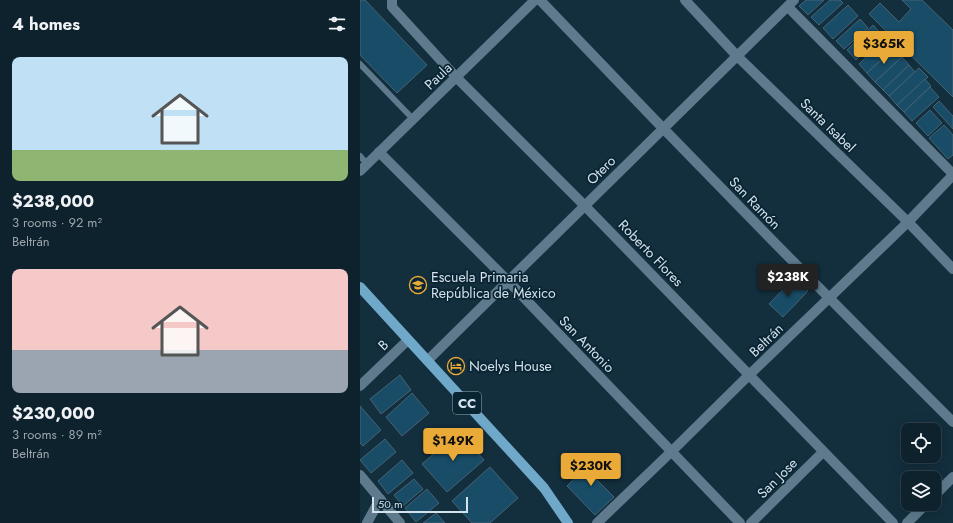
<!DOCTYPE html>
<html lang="en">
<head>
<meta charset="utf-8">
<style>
  :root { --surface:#0e222e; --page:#172a36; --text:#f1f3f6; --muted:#9ba4aa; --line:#2e3f4a; --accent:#e9aa38 }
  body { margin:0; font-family:Jost,sans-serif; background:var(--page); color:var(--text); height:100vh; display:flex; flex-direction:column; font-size:15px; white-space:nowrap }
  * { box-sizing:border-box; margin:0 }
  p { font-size:13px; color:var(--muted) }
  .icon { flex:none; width:22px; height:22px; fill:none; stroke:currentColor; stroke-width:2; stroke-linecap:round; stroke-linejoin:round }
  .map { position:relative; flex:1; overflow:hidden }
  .panel { display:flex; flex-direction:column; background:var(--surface); width:360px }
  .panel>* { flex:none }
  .controls { position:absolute; left:541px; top:423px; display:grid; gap:8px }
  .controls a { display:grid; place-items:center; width:40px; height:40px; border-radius:8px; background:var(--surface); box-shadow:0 4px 16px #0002,0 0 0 1px var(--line); font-size:20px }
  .scale { position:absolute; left:12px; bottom:10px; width:96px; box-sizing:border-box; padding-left:4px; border:2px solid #d3e2ec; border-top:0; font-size:11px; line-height:14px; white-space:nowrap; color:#d3e2ec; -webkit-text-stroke:3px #092433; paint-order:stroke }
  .price { position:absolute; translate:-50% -34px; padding:0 9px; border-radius:4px; background:var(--accent); color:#111; font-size:13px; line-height:26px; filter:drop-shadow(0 1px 2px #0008) }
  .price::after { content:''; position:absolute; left:50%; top:24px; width:12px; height:9px; margin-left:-6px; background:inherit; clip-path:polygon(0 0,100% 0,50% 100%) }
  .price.selected { background:#222; color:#fff }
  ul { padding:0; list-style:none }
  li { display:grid; align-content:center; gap:8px; height:212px; padding:0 12px }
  li span { display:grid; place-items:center; height:124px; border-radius:8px; color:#555 }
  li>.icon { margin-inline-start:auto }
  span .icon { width:72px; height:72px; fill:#fffc; stroke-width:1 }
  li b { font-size:17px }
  h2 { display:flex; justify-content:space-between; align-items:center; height:48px; padding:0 12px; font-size:17px }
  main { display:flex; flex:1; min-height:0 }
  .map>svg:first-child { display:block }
  .building { fill:#184c67; stroke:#476374 }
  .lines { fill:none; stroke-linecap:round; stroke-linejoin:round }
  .service { stroke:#5e7a8c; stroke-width:6 }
  .minor { stroke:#5e7a8c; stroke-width:10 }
  .tertiary { stroke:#5e7a8c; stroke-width:10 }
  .primary { stroke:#6fa8c9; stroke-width:10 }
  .labels { text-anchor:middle; stroke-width:3.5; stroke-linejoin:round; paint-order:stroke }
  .shield { fill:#092433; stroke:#96a9b4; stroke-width:1 }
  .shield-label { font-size:13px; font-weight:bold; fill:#d3e2ec }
  .street-label { font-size:14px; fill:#d3e2ec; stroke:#092433 }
  .poi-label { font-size:14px; fill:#d3e2ec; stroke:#092433; text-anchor:start }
</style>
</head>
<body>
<main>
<section class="panel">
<h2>4 homes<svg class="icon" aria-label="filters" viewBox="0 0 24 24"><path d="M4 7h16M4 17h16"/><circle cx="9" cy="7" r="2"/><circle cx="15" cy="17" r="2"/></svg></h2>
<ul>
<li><span style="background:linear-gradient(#bfe0f5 75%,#8fb573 0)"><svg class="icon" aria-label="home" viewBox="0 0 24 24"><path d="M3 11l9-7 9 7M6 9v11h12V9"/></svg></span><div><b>$238,000</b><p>3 rooms · 92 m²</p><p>Beltrán</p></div></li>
<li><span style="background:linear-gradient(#f6c9c9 65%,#9aa5b1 0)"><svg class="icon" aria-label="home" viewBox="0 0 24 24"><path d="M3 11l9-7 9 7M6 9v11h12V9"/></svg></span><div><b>$230,000</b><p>3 rooms · 89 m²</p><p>Beltrán</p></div></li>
</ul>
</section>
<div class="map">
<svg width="593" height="523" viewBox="0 0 593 523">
  <rect width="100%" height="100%" fill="#132e3d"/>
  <g class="building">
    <polygon points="0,0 5,0 67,65 37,93 0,55"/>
    <polygon points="446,0 464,0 448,15 439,6"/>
    <polygon points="470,0 480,0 483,3 459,25 451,17"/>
    <polygon points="542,0 562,0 593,30 593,97 509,14 520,3 539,22 551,9"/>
    <polygon points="488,5 498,16 473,39 463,28"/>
    <polygon points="500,19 508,28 484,49 476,41"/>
    <polygon points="513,25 522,35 496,60 487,50"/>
    <polygon points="525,39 534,48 507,73 499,64"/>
    <polygon points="534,48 542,57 515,82 507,73"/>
    <polygon points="542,57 549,65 523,90 515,82"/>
    <polygon points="549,65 555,72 529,96 523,90"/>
    <polygon points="559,68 568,77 537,105 529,96"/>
    <polygon points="565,79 571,86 544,112 537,105"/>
    <polygon points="570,87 579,97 552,121 544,112"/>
    <polygon points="579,101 593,116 593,129 573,107"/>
    <polygon points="570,110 582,123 568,136 556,123"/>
    <polygon points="584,125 593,135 593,155 588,159 569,138"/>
    <polygon points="434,278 448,291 423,317 409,304"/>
    <polygon points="40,375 51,390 21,414 10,399"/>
    <polygon points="52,393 69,413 42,436 26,417"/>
    <polygon points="0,406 21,430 3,446 0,443"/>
    <polygon points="99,432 124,460 87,492 62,464"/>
    <polygon points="25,439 36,452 11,473 0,460"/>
    <polygon points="238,456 247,465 234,477 254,497 235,515 207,486"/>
    <polygon points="42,460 53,473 28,494 18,481"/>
    <polygon points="130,467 158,498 130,523 112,523 92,501"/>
    <polygon points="54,479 63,489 43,506 34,495"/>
    <polygon points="67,489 79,503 56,522 45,508"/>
    <polygon points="76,513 85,523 63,523"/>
  </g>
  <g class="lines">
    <g class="service">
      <polyline points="0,64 53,119"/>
      <polyline points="0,156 7,164"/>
    </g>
    <g class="minor">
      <polyline points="32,0 32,7 96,77 225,206 533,523"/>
      <path d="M180,0c136,143 273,283 413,422"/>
      <polyline points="325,0 377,56 548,222 593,269"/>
      <polyline points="428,7 593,174"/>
      <polyline points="19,152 148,281 380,523"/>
      <polyline points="0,171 175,0"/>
      <polyline points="68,360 434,0"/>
      <polyline points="0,475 40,523"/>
      <polyline points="574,496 593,477"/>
      <polyline points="7,523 20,499"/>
      <polyline points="391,523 463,452"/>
      <polyline points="547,523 566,504"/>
    </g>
    <g class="tertiary">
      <polyline points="0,386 48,340"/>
      <polyline points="237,523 311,452 389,375 548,222 593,175"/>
    </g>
    <polyline class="primary" points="0,287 184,488 208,523"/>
  </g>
  <defs>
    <g id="school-ring" transform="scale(0.9)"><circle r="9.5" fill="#092433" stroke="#e9aa38" stroke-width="1.5"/><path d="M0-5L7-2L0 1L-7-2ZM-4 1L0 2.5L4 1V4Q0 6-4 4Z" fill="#e9aa38"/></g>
    <g id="hotel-ring" transform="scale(0.9)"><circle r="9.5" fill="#092433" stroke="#e9aa38" stroke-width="1.5"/><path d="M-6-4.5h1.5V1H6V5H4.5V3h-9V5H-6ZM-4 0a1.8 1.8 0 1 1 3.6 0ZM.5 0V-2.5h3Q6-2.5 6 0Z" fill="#e9aa38"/></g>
  </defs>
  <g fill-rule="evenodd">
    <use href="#school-ring" x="58" y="285"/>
    <use href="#hotel-ring" x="96" y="366"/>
  </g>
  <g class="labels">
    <rect class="shield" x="93" y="392" width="28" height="22" rx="3"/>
    <g class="shield-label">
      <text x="107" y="408">CC</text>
    </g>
    <g class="street-label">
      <text transform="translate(78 76) rotate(-44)" y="5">Paula</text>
      <text transform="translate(468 125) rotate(44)" y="5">Santa Isabel</text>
      <text transform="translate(241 170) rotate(-45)" y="5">Otero</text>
      <text transform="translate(395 203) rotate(46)" y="5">San Ramón</text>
      <text transform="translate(291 253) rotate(46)" y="5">Roberto Flores</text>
      <text transform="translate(406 340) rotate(-44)" y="5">Beltrán</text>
      <text transform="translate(227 344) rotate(46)" y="5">San Antonio</text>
      <text transform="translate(23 345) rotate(-44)" y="5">B</text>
      <text transform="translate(417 478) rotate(-45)" y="5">San Jose</text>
    </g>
    <g class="poi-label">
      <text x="71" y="282">Escuela Primaria<tspan x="71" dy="16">República de México</tspan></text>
      <text x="109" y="371">Noelys House</text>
    </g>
  </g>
</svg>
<div class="controls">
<a><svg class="icon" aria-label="locate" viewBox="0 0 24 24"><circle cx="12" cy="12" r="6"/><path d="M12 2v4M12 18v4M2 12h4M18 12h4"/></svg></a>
<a><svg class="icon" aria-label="layers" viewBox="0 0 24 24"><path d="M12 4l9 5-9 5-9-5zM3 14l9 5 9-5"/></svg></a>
</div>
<div class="scale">50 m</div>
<b class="price" style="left:524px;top:65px">$365K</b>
<b class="price selected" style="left:428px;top:298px">$238K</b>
<b class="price" style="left:93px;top:462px">$149K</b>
<b class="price" style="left:231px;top:487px">$230K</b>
</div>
</main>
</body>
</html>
